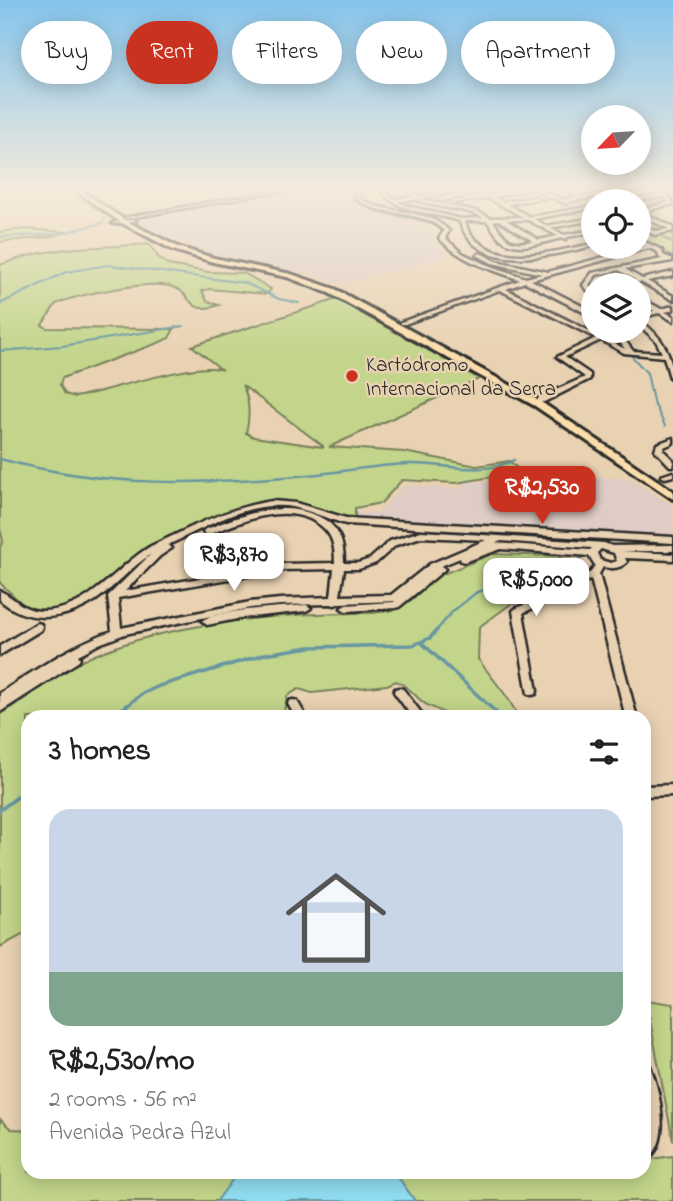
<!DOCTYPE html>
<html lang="en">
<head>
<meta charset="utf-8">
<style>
  :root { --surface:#fff; --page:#f6f6f6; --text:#222; --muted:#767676; --line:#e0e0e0; --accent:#c8321e }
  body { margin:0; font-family:"Indie Flower",sans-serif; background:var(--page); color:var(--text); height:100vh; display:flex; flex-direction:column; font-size:26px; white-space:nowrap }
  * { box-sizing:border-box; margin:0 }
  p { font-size:23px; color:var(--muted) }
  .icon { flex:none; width:38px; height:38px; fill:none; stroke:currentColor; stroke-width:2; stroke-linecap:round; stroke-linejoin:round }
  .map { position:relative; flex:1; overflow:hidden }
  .sheet { position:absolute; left:21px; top:710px; width:630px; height:469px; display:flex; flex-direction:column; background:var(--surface); border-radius:21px; box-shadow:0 4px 18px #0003 }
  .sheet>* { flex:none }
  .banner { position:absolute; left:21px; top:21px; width:632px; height:63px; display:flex; gap:14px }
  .needle { width:46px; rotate:245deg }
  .controls { position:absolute; left:581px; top:105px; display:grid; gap:14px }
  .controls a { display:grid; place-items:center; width:70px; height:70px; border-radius:50%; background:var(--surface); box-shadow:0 4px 18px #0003; font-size:35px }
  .price { position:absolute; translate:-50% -60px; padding:0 16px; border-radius:14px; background:#fff; color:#222; font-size:23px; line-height:46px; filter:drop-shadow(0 2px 4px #0008) }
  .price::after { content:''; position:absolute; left:50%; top:42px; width:21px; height:16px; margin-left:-10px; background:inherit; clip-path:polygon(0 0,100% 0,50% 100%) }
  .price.on { background:var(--accent); color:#fff }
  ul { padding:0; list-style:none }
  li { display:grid; align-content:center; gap:14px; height:371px; padding:0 28px }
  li+li { border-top:2px solid var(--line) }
  li span { display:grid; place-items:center; height:217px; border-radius:21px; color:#555 }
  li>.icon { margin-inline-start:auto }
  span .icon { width:126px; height:126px; fill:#fffc; stroke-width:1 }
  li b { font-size:30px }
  h2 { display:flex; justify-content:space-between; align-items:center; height:84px; padding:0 28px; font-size:30px }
  .pill { padding:0 24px; border-radius:32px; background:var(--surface); box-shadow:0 4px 18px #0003; font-size:24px; line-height:63px }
  .pill.on { background:var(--accent); color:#fff }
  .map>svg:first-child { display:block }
  .built { fill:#deccc5 }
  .green { fill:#c2d58a; stroke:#76805a; stroke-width:2; fill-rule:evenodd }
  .water { fill:#90ddf1; stroke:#6896a2; stroke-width:2 }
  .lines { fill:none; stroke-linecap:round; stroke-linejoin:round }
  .stream-far2 { stroke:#6896a2; stroke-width:2 }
  .stream-far1 { stroke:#6896a2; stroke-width:2.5 }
  .stream { stroke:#6896a2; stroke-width:3.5 }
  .minor-casing { stroke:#2b2b2b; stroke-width:5 }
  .major-casing { stroke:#2b2b2b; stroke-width:6 }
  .minor { fill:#e9d2b2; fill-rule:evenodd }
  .major { fill:#faddab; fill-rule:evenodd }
  .poi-dot { fill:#c8321e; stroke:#e9d2b2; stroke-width:2.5 }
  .labels { text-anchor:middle; stroke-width:5; stroke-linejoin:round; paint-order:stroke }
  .far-poi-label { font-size:21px; fill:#2b2b2b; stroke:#e9d2b2; text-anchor:start }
</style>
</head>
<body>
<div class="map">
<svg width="673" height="1201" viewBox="0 0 673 1201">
  <rect width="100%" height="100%" fill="#e9d2b2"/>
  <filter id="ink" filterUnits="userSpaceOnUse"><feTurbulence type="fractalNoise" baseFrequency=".0143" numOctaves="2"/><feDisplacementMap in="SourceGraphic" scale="14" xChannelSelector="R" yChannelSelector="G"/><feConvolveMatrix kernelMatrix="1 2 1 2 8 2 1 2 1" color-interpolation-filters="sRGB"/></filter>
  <g filter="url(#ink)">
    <g class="built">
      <polygon points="296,189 352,189 350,202 381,215 417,223 435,235 431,239 449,256 339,284 322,276 211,253 157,232 142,222 150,217"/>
      <polygon points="522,472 630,479 673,506 673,539 345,520 344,511 378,513 405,485 462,489 463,481 487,482"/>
    </g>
    <g class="green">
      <polygon points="639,213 673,229 673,241 661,237 673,244 673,260 666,257 668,254 639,239"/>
      <polygon points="25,229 67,232 48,237 0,242 0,232"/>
      <path d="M149,244l10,14 10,7 39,7 36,1 27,16 -4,5 -58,-5 -7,2 5,10 12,4c-35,12 -24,-14 -50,-19 -23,-5 -90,8 -113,18l-14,21 5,3 127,1 -5,9 -11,5 -96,35 -2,7 5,9 10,3c29,-5 125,-37 147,-27l-30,-24 145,-47 142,80 -150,68 75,5 73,14 32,-5 13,11 -66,11 -54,-3 -21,23 -26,5v11c-36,-7 -66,-19 -103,-10l-108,42 -23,31 -46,26 -41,7 -34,-32v-36l3,-6 -3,-12v-264c52,-21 96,-16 149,-21zM242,385l81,61v1l-69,-10 -8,-4c4,-15 4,-34 -4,-48z"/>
      <path d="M492,554l66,2 21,10 2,9 -33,22 -37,7 -32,23 -1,32 29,38 12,20h-69c-8,-6 -12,-7 -21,-11 -12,-5 -18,-20 -33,-25l-9,4 -75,8 -13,-4 -12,7 -4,21 -255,1v214l-28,15v-233c27,-14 49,-35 76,-50 77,-41 209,-52 297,-51l19,-3 18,-9 28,-25z"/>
      <polygon points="646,1000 673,1004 673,1141"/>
      <polygon points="0,1119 11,1129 28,1130 28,1172 238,1173 217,1201 0,1201"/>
      <polygon points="673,1156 673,1201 415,1201 395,1173 644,1172 644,1160"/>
    </g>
    <polygon class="water" points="238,1172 395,1173 415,1201 217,1201"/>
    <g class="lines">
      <g class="stream-far2">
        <polyline points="354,189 356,192 352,199 379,213 434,223"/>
        <polyline points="441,236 439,239 447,245"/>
        <polyline points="0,237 59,234 103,223 104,217"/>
        <polyline points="470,260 490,269"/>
        <polyline points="0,304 66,272 108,265 245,283 279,299 299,303"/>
        <polyline points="0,351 62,346 184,326"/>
        <polyline points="629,353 647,373 653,401 665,426"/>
      </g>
      <g class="stream-far1">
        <path d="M0,459c107,29 199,26 308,16 33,-3 68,-10 101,-11 37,-1 70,13 105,-4"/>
        <polyline points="436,631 453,611 477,592 568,566 581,559"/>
      </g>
      <g class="stream">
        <polyline points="421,642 502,718"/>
        <polyline points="111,718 142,694 159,686 265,654 310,647 413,645 430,638 437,630"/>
        <polyline points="0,810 28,789"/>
      </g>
      <g class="minor-casing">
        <g id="minor">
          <polygon points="283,189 290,189 125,219 123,218"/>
          <path d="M357,189h4l-2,9c28,18 68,9 90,33l-4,7 17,15 23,11 41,14 16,-4 -50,-11 -15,-8 3,-2 16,8 52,11 97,-26 -6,-3v-4l23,11 1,5 9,4v2l-47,8 17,10 31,-7v4l-26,5 26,15v4l-32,-18 -25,3 1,-1 19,-4 -17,-10 -23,5 -7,10 4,5v5l-2,-1 -8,-9 9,-12 70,-14 -3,-2 -1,-5 -9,-4 -118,32 57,29 5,4v4l-68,-35 -19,7 119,60 -13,-18h6l15,20 29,2 -6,-12 -17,-16v-5l2,1c21,16 32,33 32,59l-3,-2 -6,-21 -40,-4 -23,-13 -36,17 25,17v5l-46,23h-6v-4l47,-21 -28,-20 39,-19 -96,-48 -95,34h-4v-2l119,-42c-29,-11 -59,-18 -81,-42l5,-7c-22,-23 -63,-12 -89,-33z"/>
          <path d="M379,189h4l11,10 18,-2 -7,-8h4l8,7 49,-7h12l11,6 37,-6h7l-40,8 10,5 43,-7 -10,-6h5l22,11 16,-3 -16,-8h5l17,7 46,-7h8l-72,13 1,1 -2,1 -16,-7 -43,7 23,13 63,-11v2l-59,11 12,7 47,-8v2l-43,8 14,7 29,-5v2l-26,5 -2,3 -3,-2c-18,4 -46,15 -61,1 -6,-5 -9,-12 -14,-18h-23c3,5 4,11 8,15 29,33 85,14 121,8v2c-35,8 -101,26 -126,-10 -4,-5 -5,-10 -8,-15 -29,-10 -59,-6 -80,-32zM474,189l10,6 -39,8 2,1 41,-6 35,19 -33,1 -14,-7 -43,-9 -12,-4zM416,199c21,11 47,7 68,19l-23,1 -53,-13 -11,-4zM500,220v1l33,20c-25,5 -27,-2 -40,-20zM506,220h22l30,16 -19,4z"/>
          <polygon points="658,189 662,189 673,201 673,204 641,212 673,227 673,231 655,235 639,228 639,225 656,231 669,229 639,215 639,210 669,202 664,197 633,201 624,201 662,194"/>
          <polygon points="134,219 136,221 114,224 112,223"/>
          <polygon points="639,297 661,309 673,306 673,310 665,312 673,316 673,321 659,313 639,318 639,314 654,311 639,301"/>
          <polygon points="673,438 673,443 664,447 663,450 673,460 673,466 670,466 655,450 657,444"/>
          <polygon points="673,472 673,476 665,478 661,476"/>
          <path d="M272,501l24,2 50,15 327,19v6l-327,-19c-18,-5 -35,-13 -53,-17 -44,-8 -87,21 -125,38l4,3 -12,8 -35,35 156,-27 54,-1c0,-21 -4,-34 -25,-44 -33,-14 -69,3 -100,15l-3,1 -4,-3 1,-2c35,-14 74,-30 111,-15 23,9 29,25 29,48h14l12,-4 20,-18 31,-10 183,12 8,3 61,-1v6h-51l51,3v6l-48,-2 2,4c-7,7 -16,7 -24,5l-4,7 38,144h-11l-35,-139 -68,34 14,78 -1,3 -4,1 -4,-1 -15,-83 2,-2 76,-37 4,-7 -6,-9 -88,-7 -37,13 -3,-1 -1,-3 -19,8 4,3 -2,2 -44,36 -3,1 -50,3 -5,-3 5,-3 48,-3 1,-1 -56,2 -4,2 -4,-1 -51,1 -30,3 -125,26 -26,10 -21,11 2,3 -1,3 -79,51v-19c36,-23 71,-48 112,-62l-4,-35 43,-42c-20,13 -35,32 -55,46 -30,20 -68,25 -96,0v-9c16,7 22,20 43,20 46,0 72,-44 108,-65 10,-5 20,-9 30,-14 29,-14 58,-26 91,-31zM421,537l65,3 -56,24 -39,31 -51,1 4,-27h15l17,-6 20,-18zM501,541l91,7 -2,2 -94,-7zM601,549l13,4 3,8 -6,2 -11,-3 -3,-7zM334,569l-3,28 -51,2 -30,3 -129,26 -3,-30 163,-28z"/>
          <path d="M306,605l5,3 -5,3 -64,7 -35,7 -5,-4c14,-11 83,-14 104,-16z"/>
          <polygon points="37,623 41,624 42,627 41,630 0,655 0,646"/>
          <polygon points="399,688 403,689 425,718 413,718 394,692 395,689"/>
          <polygon points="293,700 297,701 307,718 296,718 288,704 289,701"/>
          <polygon points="673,785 673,795 644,796 644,786"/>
          <path d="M644,1064l6,2c10,26 23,81 -6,95v-19l3,-4 1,-10 -4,-27z"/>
        </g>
      </g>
      <g class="major-casing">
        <polygon id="major" points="73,189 79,189 126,221 178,247 214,258 291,274 335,289 541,402 673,491 673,499 535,406 329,293 287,277 213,262 173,250 122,223"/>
      </g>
      <use href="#minor" class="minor"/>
      <use href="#major" class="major"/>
    </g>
  </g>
  <linearGradient id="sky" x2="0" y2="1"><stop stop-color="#85c4ec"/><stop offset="0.53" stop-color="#f5ebdc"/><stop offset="1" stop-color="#f5ebdc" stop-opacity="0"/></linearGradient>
  <rect width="673" height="357" fill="url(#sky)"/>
  <circle class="poi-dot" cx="352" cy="376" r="7"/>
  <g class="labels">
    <g class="far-poi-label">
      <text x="366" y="371">Kartódromo<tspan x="366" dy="24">Internacional da Serra</tspan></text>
    </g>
  </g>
</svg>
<div class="controls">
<a><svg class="needle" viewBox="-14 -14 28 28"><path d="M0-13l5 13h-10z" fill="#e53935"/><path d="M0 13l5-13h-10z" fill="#767676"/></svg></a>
<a><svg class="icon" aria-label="locate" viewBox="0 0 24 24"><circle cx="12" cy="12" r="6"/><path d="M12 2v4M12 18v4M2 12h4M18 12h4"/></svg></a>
<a><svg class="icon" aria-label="layers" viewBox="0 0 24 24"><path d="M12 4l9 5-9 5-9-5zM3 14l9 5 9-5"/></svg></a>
</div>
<b class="price on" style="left:542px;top:526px">R$2,530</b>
<b class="price" style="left:234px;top:593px">R$3,870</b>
<b class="price" style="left:536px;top:618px">R$5,000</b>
<div class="banner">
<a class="pill">Buy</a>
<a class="pill on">Rent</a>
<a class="pill">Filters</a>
<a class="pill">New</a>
<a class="pill">Apartment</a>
</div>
<section class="sheet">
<h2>3 homes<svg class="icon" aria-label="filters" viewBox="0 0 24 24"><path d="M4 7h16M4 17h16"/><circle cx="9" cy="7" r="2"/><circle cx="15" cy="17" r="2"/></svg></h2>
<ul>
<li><span style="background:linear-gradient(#c9d6e8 75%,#7fa58c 0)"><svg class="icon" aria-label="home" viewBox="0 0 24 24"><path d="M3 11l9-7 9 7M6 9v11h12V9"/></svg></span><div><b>R$2,530/mo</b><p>2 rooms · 56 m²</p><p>Avenida Pedra Azul</p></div></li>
</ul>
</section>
</div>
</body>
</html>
